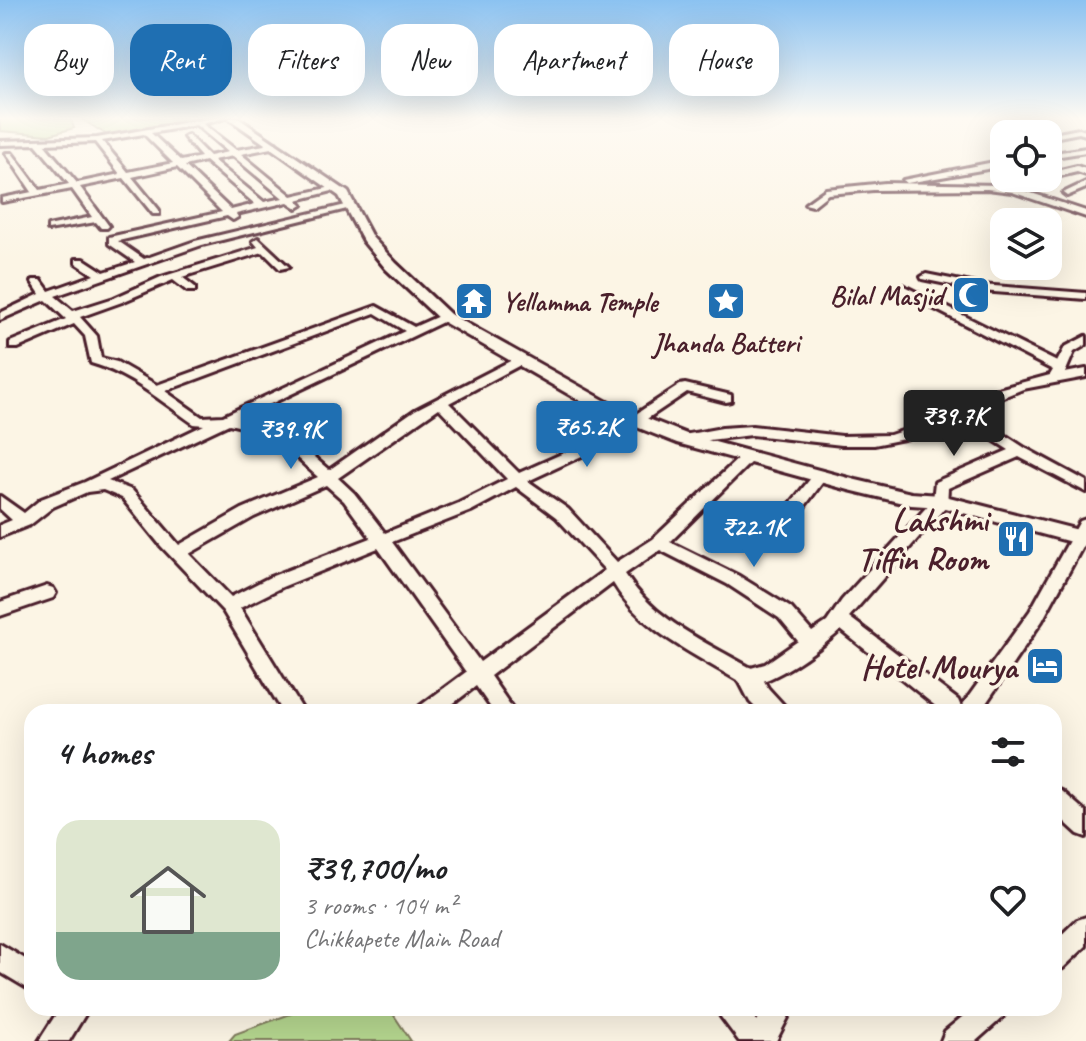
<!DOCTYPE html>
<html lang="en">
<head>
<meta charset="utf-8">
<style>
  :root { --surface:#fff; --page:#f2f2f2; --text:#202124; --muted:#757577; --accent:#1f6fb2 }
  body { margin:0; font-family:Caveat,sans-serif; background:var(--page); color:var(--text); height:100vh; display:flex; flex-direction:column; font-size:30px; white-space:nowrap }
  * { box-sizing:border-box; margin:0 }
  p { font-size:26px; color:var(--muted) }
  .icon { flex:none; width:44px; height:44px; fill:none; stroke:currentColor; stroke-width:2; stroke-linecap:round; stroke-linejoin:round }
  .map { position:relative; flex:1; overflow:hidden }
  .sheet { position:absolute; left:24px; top:704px; width:1038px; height:312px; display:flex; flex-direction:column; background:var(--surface); border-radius:24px; box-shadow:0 8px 32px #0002 }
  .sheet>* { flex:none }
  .banner { position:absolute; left:24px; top:24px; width:1038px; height:72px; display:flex; gap:16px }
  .controls { position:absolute; left:990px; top:120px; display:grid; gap:16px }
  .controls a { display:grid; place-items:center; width:72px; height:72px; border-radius:16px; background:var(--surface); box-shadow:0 8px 32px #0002; font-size:40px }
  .price { position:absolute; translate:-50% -68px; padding:0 18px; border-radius:8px; background:var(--accent); color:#fff; font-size:26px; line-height:52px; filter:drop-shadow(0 2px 4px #0008) }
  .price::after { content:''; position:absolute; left:50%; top:48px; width:24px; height:18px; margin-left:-12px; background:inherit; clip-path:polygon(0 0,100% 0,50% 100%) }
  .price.on { background:#222; color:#fff }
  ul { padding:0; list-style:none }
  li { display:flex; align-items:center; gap:24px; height:200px; padding:0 32px }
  li span { display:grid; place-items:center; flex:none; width:224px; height:160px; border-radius:24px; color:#555 }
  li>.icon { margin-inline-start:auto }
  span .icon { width:96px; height:96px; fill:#fffc; stroke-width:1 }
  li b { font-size:34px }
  h2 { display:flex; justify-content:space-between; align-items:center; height:96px; padding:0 32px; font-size:34px }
  .chip { padding:0 28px; border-radius:24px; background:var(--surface); box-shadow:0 8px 32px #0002; font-size:28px; line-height:72px }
  .chip.on { background:var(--accent); color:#fff }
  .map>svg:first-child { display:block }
  .green { fill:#b4d58e; stroke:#7f7a5c; stroke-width:2 }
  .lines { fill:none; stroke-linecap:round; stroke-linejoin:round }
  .minor-casing { stroke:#4a1f2b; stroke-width:6 }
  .tertiary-casing { stroke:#4a1f2b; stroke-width:6 }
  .minor { fill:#fcf5e5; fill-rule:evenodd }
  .tertiary { fill:#fcf5e5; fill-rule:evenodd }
  .labels { text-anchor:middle; stroke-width:7; stroke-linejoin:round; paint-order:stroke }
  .far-poi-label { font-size:28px; font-weight:bold; fill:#4a1f2b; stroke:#fcf5e5; text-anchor:end }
  .poi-label { font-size:34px; font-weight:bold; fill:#4a1f2b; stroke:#fcf5e5; text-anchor:end }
</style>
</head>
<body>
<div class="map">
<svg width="1086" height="1041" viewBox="0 0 1086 1041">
  <rect width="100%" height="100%" fill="#fcf5e5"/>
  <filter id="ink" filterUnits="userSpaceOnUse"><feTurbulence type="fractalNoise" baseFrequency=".0125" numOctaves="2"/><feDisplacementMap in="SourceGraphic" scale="16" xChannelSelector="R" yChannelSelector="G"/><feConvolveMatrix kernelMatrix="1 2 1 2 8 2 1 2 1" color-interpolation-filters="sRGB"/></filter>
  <g filter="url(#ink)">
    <g class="green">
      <polygon points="0,118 65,118 71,120 74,128 49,135 0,131"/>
      <polygon points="80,118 205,118 107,135"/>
      <polygon points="307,1008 389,1008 411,1041 229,1041 235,1034"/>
    </g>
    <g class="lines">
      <g class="minor-casing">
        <g id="minor">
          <path d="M211,118h14l-22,6 33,26 40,-7v4l-35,7 51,42 44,-10 4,3 -43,11 5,5 -5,3 -9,-6 -52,12 2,3 -5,3 -6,-4 -109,25 26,18 51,-18 155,-37 5,3 -153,38 -147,51 18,15 41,-13 47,-21 97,-30 -5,-6 5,-3 31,29 -9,2 -17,-17 -81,25 13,10v4h-8l-14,-11 -51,22 -42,15 17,19 4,22 16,4 40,23 219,-79 38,21 27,-12h8v4l-208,99c42,9 57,25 88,52l86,-60 105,-54 4,1v6l-75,40 70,70 85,-38 76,-50 5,-1 46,11v6l-5,1 -39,-10 -73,49 -86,40 40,28 49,53 36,-23 90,-85h10l2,3 -2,3 -83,82 69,34 52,32 21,24 15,-10 15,-22 91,-100 2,-18 74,-32 -52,-33 -38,19 -45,9h-32l-90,-10 -69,8 -7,-4 2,-3 44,-8 30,-2 90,10 48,-1 30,-10 67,-33 63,-17 3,-5 -155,-80 -2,-2 6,-3 155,77 8,-15 21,-11v9l-12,7 -9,21 21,-4v8l-63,12 -55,22 57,37 61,33v11l-67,-35 -71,31 -1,17 -98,112 109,83 3,7 69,-96 50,-90 6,-2v21l-44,81 -62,91h-37l-102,-82c-18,16 -75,61 -99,53 -47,-29 -100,-51 -129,-100l-123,93 25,36h-21l-18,-26 -34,26h-25l3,-6 46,-34 -88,-124 -96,39 -42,21 64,104h-21l-60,-101 -62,-65 -39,-48 -19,-8 -16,2 -34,15 -23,18 -30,12v-12l12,-5 -12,-11v-13l24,17 17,-14 44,-17 119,-57 -10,-1c-33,-23 -64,-50 -103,-61l-6,-27 -11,-12 -56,24h-8v-6l56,-23 -20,-19 -46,20v-7l40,-19 -8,-12 1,-2h8l8,11 45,-16 -18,-12v-4h8l20,13 31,-10 -26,-18v-7l113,-25 -45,-45 -45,10 27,33v4h-6l-29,-36 -44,9 29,39 -2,2h-6l-5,-6 -48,8v-4l44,-9 -20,-28 -70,13v-4l30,-6 -26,-39h6l28,37 29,-6 -33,-40 -36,1v-4l97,-3zM196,125l32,27 -19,4 -21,-21 -4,2 17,20 -20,4 -30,-28zM144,134l29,29 -45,9 -26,-31zM95,142l25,32 -43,9 -33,-39zM233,156l50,42 -19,4 -51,-42zM205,161l50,43 -24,6 -46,-44zM375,313l30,18 -182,85 -21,1 -37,-26zM439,408l68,71 -48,24 -74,30 -31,-40 -16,-15zM229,424c44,9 57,24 89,53l-76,32 -63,36 -47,-55 -24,-9zM326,485l18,16 27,37 -101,39 -39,20 -42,-43 65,-37zM516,487l40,30 49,53 -125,92 -88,-120 79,-31zM660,550l67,34 52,34 19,23 -33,23 -14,4c-46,-26 -97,-48 -126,-94z"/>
          <polygon points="1079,129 1086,131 1086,135 1079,133 1048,139 1048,135"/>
          <polygon points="1004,144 1004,148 996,147 997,145"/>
          <polygon points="1086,148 1086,152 1048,158 1048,154"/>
          <polygon points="1004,160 1004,166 907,183 903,180"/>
          <polygon points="1077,166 1086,169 1086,175 1077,172 1048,179 1046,178 1048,178 1048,173"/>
          <polygon points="1030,178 1045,178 1013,187 1086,211 1086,217 1012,192 987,189 873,190 828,194 813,206 805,204 826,189 885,183 1001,185"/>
          <polygon points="1086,182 1086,188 1067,196 1063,193"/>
          <polygon points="926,274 981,285 1086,293 1086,299 981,291 922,279 921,277"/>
          <polygon points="820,471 828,476 825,479 782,537 770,537 768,533 770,529 815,473"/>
          <polygon points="47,586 53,588 56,593 53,598 0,616 0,602"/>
          <polygon points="1054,788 1062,791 1086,812 1086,837 1078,834 1054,812"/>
          <polygon points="1086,917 1086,946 1063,968 1054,972 1054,942 1077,920"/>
          <polygon points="0,944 32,963 32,991 0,972"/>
          <polygon points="60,1008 89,1008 69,1041 39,1041"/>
          <polygon points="717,1008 747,1008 757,1021 765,1008 793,1008 776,1041 739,1041 721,1017"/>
          <polygon points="973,1008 1007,1008 1003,1017 976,1041 941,1041 945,1031"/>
        </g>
      </g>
      <g class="tertiary-casing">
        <g id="tertiary">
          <polygon points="228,118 238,118 348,192 372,237 396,263 450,314 613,405 689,435 856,480 911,493 941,495 1086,532 1086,546 941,507 911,505 849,490 677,443 601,413 440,320 386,269 363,241 339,196"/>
          <polygon points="749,667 758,670 768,688 790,712 760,712 750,702 737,677 740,670"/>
        </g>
      </g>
      <use href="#minor" class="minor"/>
      <use href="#tertiary" class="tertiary"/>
    </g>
  </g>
  <linearGradient id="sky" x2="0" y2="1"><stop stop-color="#8bc2f1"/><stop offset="0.45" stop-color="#fefaf3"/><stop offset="1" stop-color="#fefaf3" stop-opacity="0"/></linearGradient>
  <rect width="1086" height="263" fill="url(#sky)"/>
  <defs>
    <g id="mosque-square" transform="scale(2)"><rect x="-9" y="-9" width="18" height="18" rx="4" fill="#1f6fb2" stroke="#fcf5e5"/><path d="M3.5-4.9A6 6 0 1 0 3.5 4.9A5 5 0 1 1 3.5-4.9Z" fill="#fff"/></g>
    <g id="temple-square" transform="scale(2)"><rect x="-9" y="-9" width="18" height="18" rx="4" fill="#1f6fb2" stroke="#fcf5e5"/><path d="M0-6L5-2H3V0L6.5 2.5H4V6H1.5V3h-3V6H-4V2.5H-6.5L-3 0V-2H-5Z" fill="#fff"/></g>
    <g id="sight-square" transform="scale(2)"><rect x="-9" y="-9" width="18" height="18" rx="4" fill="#1f6fb2" stroke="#fcf5e5"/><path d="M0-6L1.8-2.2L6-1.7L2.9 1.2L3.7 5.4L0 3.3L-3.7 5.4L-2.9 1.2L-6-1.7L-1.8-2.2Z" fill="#fff"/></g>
    <g id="restaurant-square" transform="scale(2)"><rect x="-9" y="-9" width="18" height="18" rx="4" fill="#1f6fb2" stroke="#fcf5e5"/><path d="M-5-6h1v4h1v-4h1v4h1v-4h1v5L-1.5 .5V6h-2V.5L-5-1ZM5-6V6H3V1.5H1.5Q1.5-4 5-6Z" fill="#fff"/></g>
    <g id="hotel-square" transform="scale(2)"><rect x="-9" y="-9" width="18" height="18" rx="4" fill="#1f6fb2" stroke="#fcf5e5"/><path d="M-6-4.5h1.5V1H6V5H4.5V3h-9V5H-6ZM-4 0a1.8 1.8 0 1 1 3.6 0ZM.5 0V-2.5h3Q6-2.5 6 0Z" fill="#fff"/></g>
  </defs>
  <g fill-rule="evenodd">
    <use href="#mosque-square" x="971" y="295"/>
    <use href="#temple-square" x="474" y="301"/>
    <use href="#sight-square" x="726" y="301"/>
    <use href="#restaurant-square" x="1016" y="539"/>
    <use href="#hotel-square" x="1045" y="666"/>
  </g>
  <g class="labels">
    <g class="far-poi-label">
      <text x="943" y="305">Bilal Masjid</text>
      <text x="502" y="311" text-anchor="start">Yellamma Temple</text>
      <text x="726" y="352" text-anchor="middle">Jhanda Batteri</text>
    </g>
    <g class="poi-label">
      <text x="988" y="531">Lakshmi<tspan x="988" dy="39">Tiffin Room</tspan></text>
      <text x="1017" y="678">Hotel Mourya</text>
    </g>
  </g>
</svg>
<div class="controls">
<a><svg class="icon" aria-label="locate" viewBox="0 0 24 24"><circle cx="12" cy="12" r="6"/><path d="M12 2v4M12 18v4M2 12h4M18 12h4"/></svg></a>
<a><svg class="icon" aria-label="layers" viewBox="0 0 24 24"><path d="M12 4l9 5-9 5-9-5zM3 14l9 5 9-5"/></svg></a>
</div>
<b class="price on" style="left:954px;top:458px">₹39.7K</b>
<b class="price" style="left:587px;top:469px">₹65.2K</b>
<b class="price" style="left:291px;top:471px">₹39.9K</b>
<b class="price" style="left:754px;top:569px">₹22.1K</b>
<div class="banner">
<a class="chip">Buy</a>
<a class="chip on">Rent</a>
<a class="chip">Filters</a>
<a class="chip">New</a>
<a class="chip">Apartment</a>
<a class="chip">House</a>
</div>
<section class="sheet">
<h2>4 homes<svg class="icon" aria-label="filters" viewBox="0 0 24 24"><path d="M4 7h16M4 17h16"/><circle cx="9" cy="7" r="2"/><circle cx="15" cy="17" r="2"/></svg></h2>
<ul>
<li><span style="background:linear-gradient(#dfe7d0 70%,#7fa58c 0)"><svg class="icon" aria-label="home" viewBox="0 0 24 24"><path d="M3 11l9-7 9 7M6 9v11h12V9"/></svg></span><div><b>₹39,700/mo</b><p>3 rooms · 104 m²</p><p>Chikkapete Main Road</p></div><svg class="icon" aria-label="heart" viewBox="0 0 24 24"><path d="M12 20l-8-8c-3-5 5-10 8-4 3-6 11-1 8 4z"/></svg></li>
</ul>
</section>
</div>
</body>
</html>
